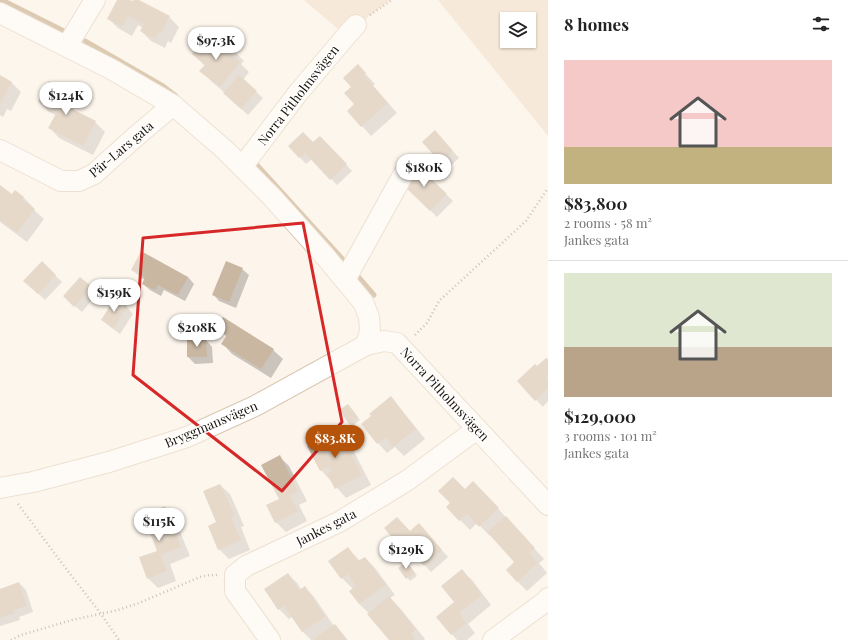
<!DOCTYPE html>
<html lang="en">
<head>
<meta charset="utf-8">
<style>
  :root { --surface:#fff; --page:#f6f6f6; --text:#222; --muted:#767676; --line:#e0e0e0; --accent:#b45309 }
  body { margin:0; font-family:"Playfair Display",serif; background:var(--page); color:var(--text); height:100vh; display:flex; flex-direction:column; font-size:15px; white-space:nowrap }
  * { box-sizing:border-box; margin:0 }
  p { font-size:13px; color:var(--muted) }
  .icon { flex:none; width:22px; height:22px; fill:none; stroke:currentColor; stroke-width:2; stroke-linecap:round; stroke-linejoin:round }
  .map { position:relative; flex:1; overflow:hidden }
  .sheet { display:flex; flex-direction:column; background:var(--surface); width:300px }
  .sheet>* { flex:none }
  .buttons { position:absolute; left:500px; top:12px; display:grid; gap:8px }
  .buttons a { display:grid; place-items:center; width:36px; height:36px; border-radius:0px; background:var(--surface); box-shadow:0 1px 3px #0004; font-size:20px }
  .price { position:absolute; translate:-50% -34px; padding:0 9px; border-radius:14px; background:#fff; color:#222; font-size:13px; line-height:26px; filter:drop-shadow(0 1px 2px #0008) }
  .price::after { content:''; position:absolute; left:50%; top:24px; width:12px; height:9px; margin-left:-6px; background:inherit; clip-path:polygon(0 0,100% 0,50% 100%) }
  .price.on { background:var(--accent); color:#fff }
  ul { padding:0; list-style:none }
  li { display:grid; align-content:center; gap:8px; height:212px; padding:0 16px }
  li+li { border-top:1px solid var(--line) }
  li span { display:grid; place-items:center; height:124px; border-radius:0px; color:#555 }
  li>.icon { margin-inline-start:auto }
  span .icon { width:72px; height:72px; fill:#fffc; stroke-width:1 }
  li b { font-size:17px }
  h2 { display:flex; justify-content:space-between; align-items:center; height:48px; padding:0 16px; font-size:17px }
  main { display:flex; flex:1; min-height:0 }
  .map>svg:first-child { display:block }
  .green { fill:#f0dac0; fill-rule:evenodd }
  .shadow { fill:#0003 }
  .lines { fill:none; stroke-linecap:round; stroke-linejoin:round }
  .stream { stroke:#b5956d; stroke-width:5 }
  .building { fill:#c9b7a1 }
  .minor-casing { stroke:#d9c7b1; stroke-width:22 }
  .path { stroke:#8e877e; stroke-width:2.5; stroke-dasharray:1 3; stroke-linecap:butt }
  .minor { stroke:#fff; stroke-width:20 }
  .marked { fill:none; stroke:#d62828; stroke-width:3; stroke-linejoin:round }
  .labels { text-anchor:middle; stroke-width:3; stroke-linejoin:round; paint-order:stroke }
  .street-label { font-size:13px; fill:#18120a; stroke:#fff }
</style>
</head>
<body>
<main>
<div class="map">
<svg width="548" height="640" viewBox="0 0 548 640">
  <rect width="100%" height="100%" fill="#fdf5ec"/>
  <g class="green">
    <polygon points="304,0 390,0 345,35"/>
    <path d="M438,0h110v136zM507,19h22v22h-22z"/>
  </g>
  <g class="shadow">
    <polygon points="118,0 128,0 133,3 135,0 136,0 169,17 179,27 171,43 168,41 165,48 151,41 141,31 143,28 138,25 132,36 118,28 108,18"/>
    <polygon points="225,51 234,51 244,61 241,64 249,72 243,80 263,98 248,115 231,100 225,93 211,81 201,71 205,66 193,54"/>
    <polygon points="358,66 375,84 373,86 397,113 371,136 362,126 356,104 353,87"/>
    <polygon points="0,76 11,82 21,92 11,111 7,109 3,117 0,115"/>
    <polygon points="68,92 78,102 73,111 95,122 105,132 93,155 59,138 50,128 56,115 49,112 39,102"/>
    <polygon points="441,138 459,158 448,168 424,142"/>
    <polygon points="313,143 326,143 352,171 337,185 312,159 306,164 289,146"/>
    <polygon points="417,166 453,201 437,217 408,189"/>
    <polygon points="0,186 12,195 23,197 33,207 32,208 44,219 27,242 0,222"/>
    <polygon points="42,263 62,282 45,300 25,281"/>
    <polygon points="242,269 249,275 236,308 219,301 213,294"/>
    <polygon points="132,270 188,277 194,284 185,301 164,290 161,296 150,290 143,284 145,280 139,276"/>
    <polygon points="91,288 97,294 82,312 71,303"/>
    <polygon points="115,300 127,307 133,314 120,334 109,326 102,320"/>
    <polygon points="217,328 273,350 283,359 271,378 232,354 223,344 227,337"/>
    <polygon points="206,340 212,347 213,363 195,364 188,357"/>
    <polygon points="548,361 548,401 543,407 518,381"/>
    <polygon points="391,398 400,408 425,439 404,456 395,447 387,453 378,443 372,416"/>
    <polygon points="348,405 360,420 352,426 349,423"/>
    <polygon points="338,431 348,440 371,485 346,498 321,470"/>
    <polygon points="279,456 289,466 307,501 299,505 307,521 286,532 276,522 281,499"/>
    <polygon points="220,485 230,494 244,526 241,527 250,550 229,559 219,549 218,523"/>
    <polygon points="465,490 483,492 544,559 539,563 547,573 527,591 517,581 515,562 491,534 490,536 477,523 470,530 447,507"/>
    <polygon points="164,507 174,517 190,556 170,564 176,581 158,588 148,578 158,551"/>
    <polygon points="385,528 410,532 425,531 448,557 431,572 417,557 413,560"/>
    <polygon points="348,548 360,561 365,558 375,568 395,595 390,598 399,607 425,639 424,640 390,640 370,614 359,604 353,589 342,578"/>
    <polygon points="410,566 417,576 410,581 400,568"/>
    <polygon points="462,571 472,580 491,605 468,624 475,633 467,640 457,640 437,617 456,602"/>
    <polygon points="288,574 298,584 301,590 305,587 314,597 334,626 335,625 348,640 311,640 303,632 292,617 289,619 279,609"/>
    <polygon points="19,583 26,590 33,612 19,617 20,620 0,626 0,590"/>
  </g>
  <g class="lines">
    <g class="stream">
      <polyline points="2,0 64,31"/>
      <polyline points="85,41 163,86 176,96"/>
      <polyline points="257,165 348,265"/>
      <polyline points="355,273 374,295"/>
    </g>
  </g>
  <g class="building">
    <polygon points="117,0 130,0 133,1 134,0 139,0 170,16 161,33 159,32 155,39 140,31 144,24 128,16 122,27 107,19"/>
    <polygon points="207,35 224,49 228,45 235,50 231,55 240,62 220,87 199,71 205,65 192,54"/>
    <polygon points="358,64 366,73 364,75 388,103 361,127 347,111 354,104 344,93 351,87 343,78"/>
    <polygon points="0,75 12,82 0,103"/>
    <polygon points="239,75 257,91 241,109 223,93"/>
    <polygon points="49,81 69,91 62,104 96,121 83,146 48,128 57,112 38,102"/>
    <polygon points="435,130 453,151 440,162 422,142"/>
    <polygon points="303,132 313,142 320,136 347,164 330,180 305,153 299,158 288,146"/>
    <polygon points="417,165 447,194 430,211 400,182"/>
    <polygon points="0,185 12,194 15,190 24,197 22,199 35,209 17,233 0,220"/>
    <polygon points="141,251 188,277 178,295 158,285 155,290 142,284 145,277 131,270"/>
    <polygon points="42,261 56,275 38,294 23,281"/>
    <polygon points="226,261 243,268 229,302 212,295"/>
    <polygon points="80,277 92,287 74,307 63,296"/>
    <polygon points="115,298 127,306 114,328 101,320"/>
    <polygon points="223,317 274,349 261,369 221,344 227,335 216,328"/>
    <polygon points="206,339 207,357 187,357 187,340"/>
    <polygon points="546,358 548,359 548,375 546,377 548,379 548,388 535,401 517,381 535,364 537,366"/>
    <polygon points="391,396 416,429 393,447 386,437 377,444 361,424 371,416 369,414"/>
    <polygon points="348,404 358,417 349,424 339,410"/>
    <polygon points="338,429 362,475 335,489 327,474 332,471 329,466 320,471 307,446"/>
    <polygon points="280,455 298,491 290,495 298,511 275,523 266,505 279,499 261,465"/>
    <polygon points="453,477 465,489 473,481 499,508 479,527 467,514 459,521 446,507 450,503 438,491"/>
    <polygon points="220,484 235,516 231,517 241,540 218,550 208,526 216,522 203,491"/>
    <polygon points="165,506 181,547 161,555 167,571 147,579 139,557 157,551 143,515"/>
    <polygon points="506,516 535,548 530,553 538,563 517,582 506,570 514,562 487,532"/>
    <polygon points="397,517 410,531 419,523 442,550 424,566 410,551 406,554 384,528"/>
    <polygon points="348,547 358,561 365,557 386,585 359,604 349,591 356,586 348,574 341,579 328,561"/>
    <polygon points="407,562 415,573 406,579 398,568"/>
    <polygon points="462,569 482,595 459,613 466,623 451,635 436,617 454,602 441,586"/>
    <polygon points="288,573 299,590 305,586 325,617 302,632 284,606 278,610 264,589"/>
    <polygon points="19,582 27,606 13,610 14,613 0,618 0,589"/>
    <polygon points="389,596 416,629 411,634 416,640 389,640 367,614"/>
    <polygon points="335,624 347,640 315,640 314,639"/>
  </g>
  <g class="lines">
    <g class="minor-casing">
      <g id="minor">
        <polyline points="0,13 111,69 173,105 224,149 271,196 324,255 363,302 369,317 370,331 366,345"/>
        <polyline points="67,46 95,0"/>
        <polyline points="0,150 61,181 79,181 94,174 134,138 173,105"/>
        <polyline points="242,167 298,93 347,35 356,25"/>
        <polyline points="345,280 403,175"/>
        <polyline points="0,488 33,482 109,462 187,437 255,406 366,345 384,341 397,343 548,505"/>
        <polyline points="270,640 235,591 235,575 246,566 339,522 408,480 477,429"/>
        <polyline points="493,640 546,601 548,598"/>
      </g>
    </g>
    <g class="path">
      <polyline points="370,15 392,0"/>
      <polyline points="415,335 427,323 439,301 526,221 548,188"/>
      <polyline points="18,504 61,562 101,614 119,640"/>
      <polyline points="11,640 21,635 72,620 118,610 139,603 200,577 209,575 218,575"/>
    </g>
    <use href="#minor" class="minor"/>
  </g>
  <path d="M0 0H548V640H0ZM303,223l39,199 -60,69 -149,-116 10,-137z" fill="#fdf5ec" fill-opacity=".55" fill-rule="evenodd"/>
  <path class="marked" d="M303,223l39,199 -60,69 -149,-116 10,-137z"/>
  <g class="labels">
    <g class="street-label">
      <text transform="translate(298 95) rotate(-52)" y="5">Norra Pitholmsvägen</text>
      <text transform="translate(121 149) rotate(-40)" y="5">Pär-Lars gata</text>
      <text transform="translate(445 394) rotate(47)" y="5">Norra Pitholmsvägen</text>
      <text transform="translate(211 424) rotate(-23)" y="5">Bryggmansvägen</text>
      <text transform="translate(326 527) rotate(-27)" y="5">Jankes gata</text>
    </g>
  </g>
</svg>
<div class="buttons">
<a><svg class="icon" aria-label="layers" viewBox="0 0 24 24"><path d="M12 4l9 5-9 5-9-5zM3 14l9 5 9-5"/></svg></a>
</div>
<b class="price" style="left:216px;top:61px">$97.3K</b>
<b class="price" style="left:66px;top:116px">$124K</b>
<b class="price" style="left:424px;top:188px">$180K</b>
<b class="price" style="left:114px;top:313px">$159K</b>
<b class="price" style="left:197px;top:348px">$208K</b>
<b class="price on" style="left:335px;top:459px">$83.8K</b>
<b class="price" style="left:159px;top:542px">$115K</b>
<b class="price" style="left:406px;top:570px">$129K</b>
</div>
<section class="sheet">
<h2>8 homes<svg class="icon" aria-label="filters" viewBox="0 0 24 24"><path d="M4 7h16M4 17h16"/><circle cx="9" cy="7" r="2"/><circle cx="15" cy="17" r="2"/></svg></h2>
<ul>
<li><span style="background:linear-gradient(#f6c9c9 70%,#c2b280 0)"><svg class="icon" aria-label="home" viewBox="0 0 24 24"><path d="M3 11l9-7 9 7M6 9v11h12V9"/></svg></span><div><b>$83,800</b><p>2 rooms · 58 m²</p><p>Jankes gata</p></div></li>
<li><span style="background:linear-gradient(#dfe7d0 60%,#b9a48a 0)"><svg class="icon" aria-label="home" viewBox="0 0 24 24"><path d="M3 11l9-7 9 7M6 9v11h12V9"/></svg></span><div><b>$129,000</b><p>3 rooms · 101 m²</p><p>Jankes gata</p></div></li>
</ul>
</section>
</main>
</body>
</html>
